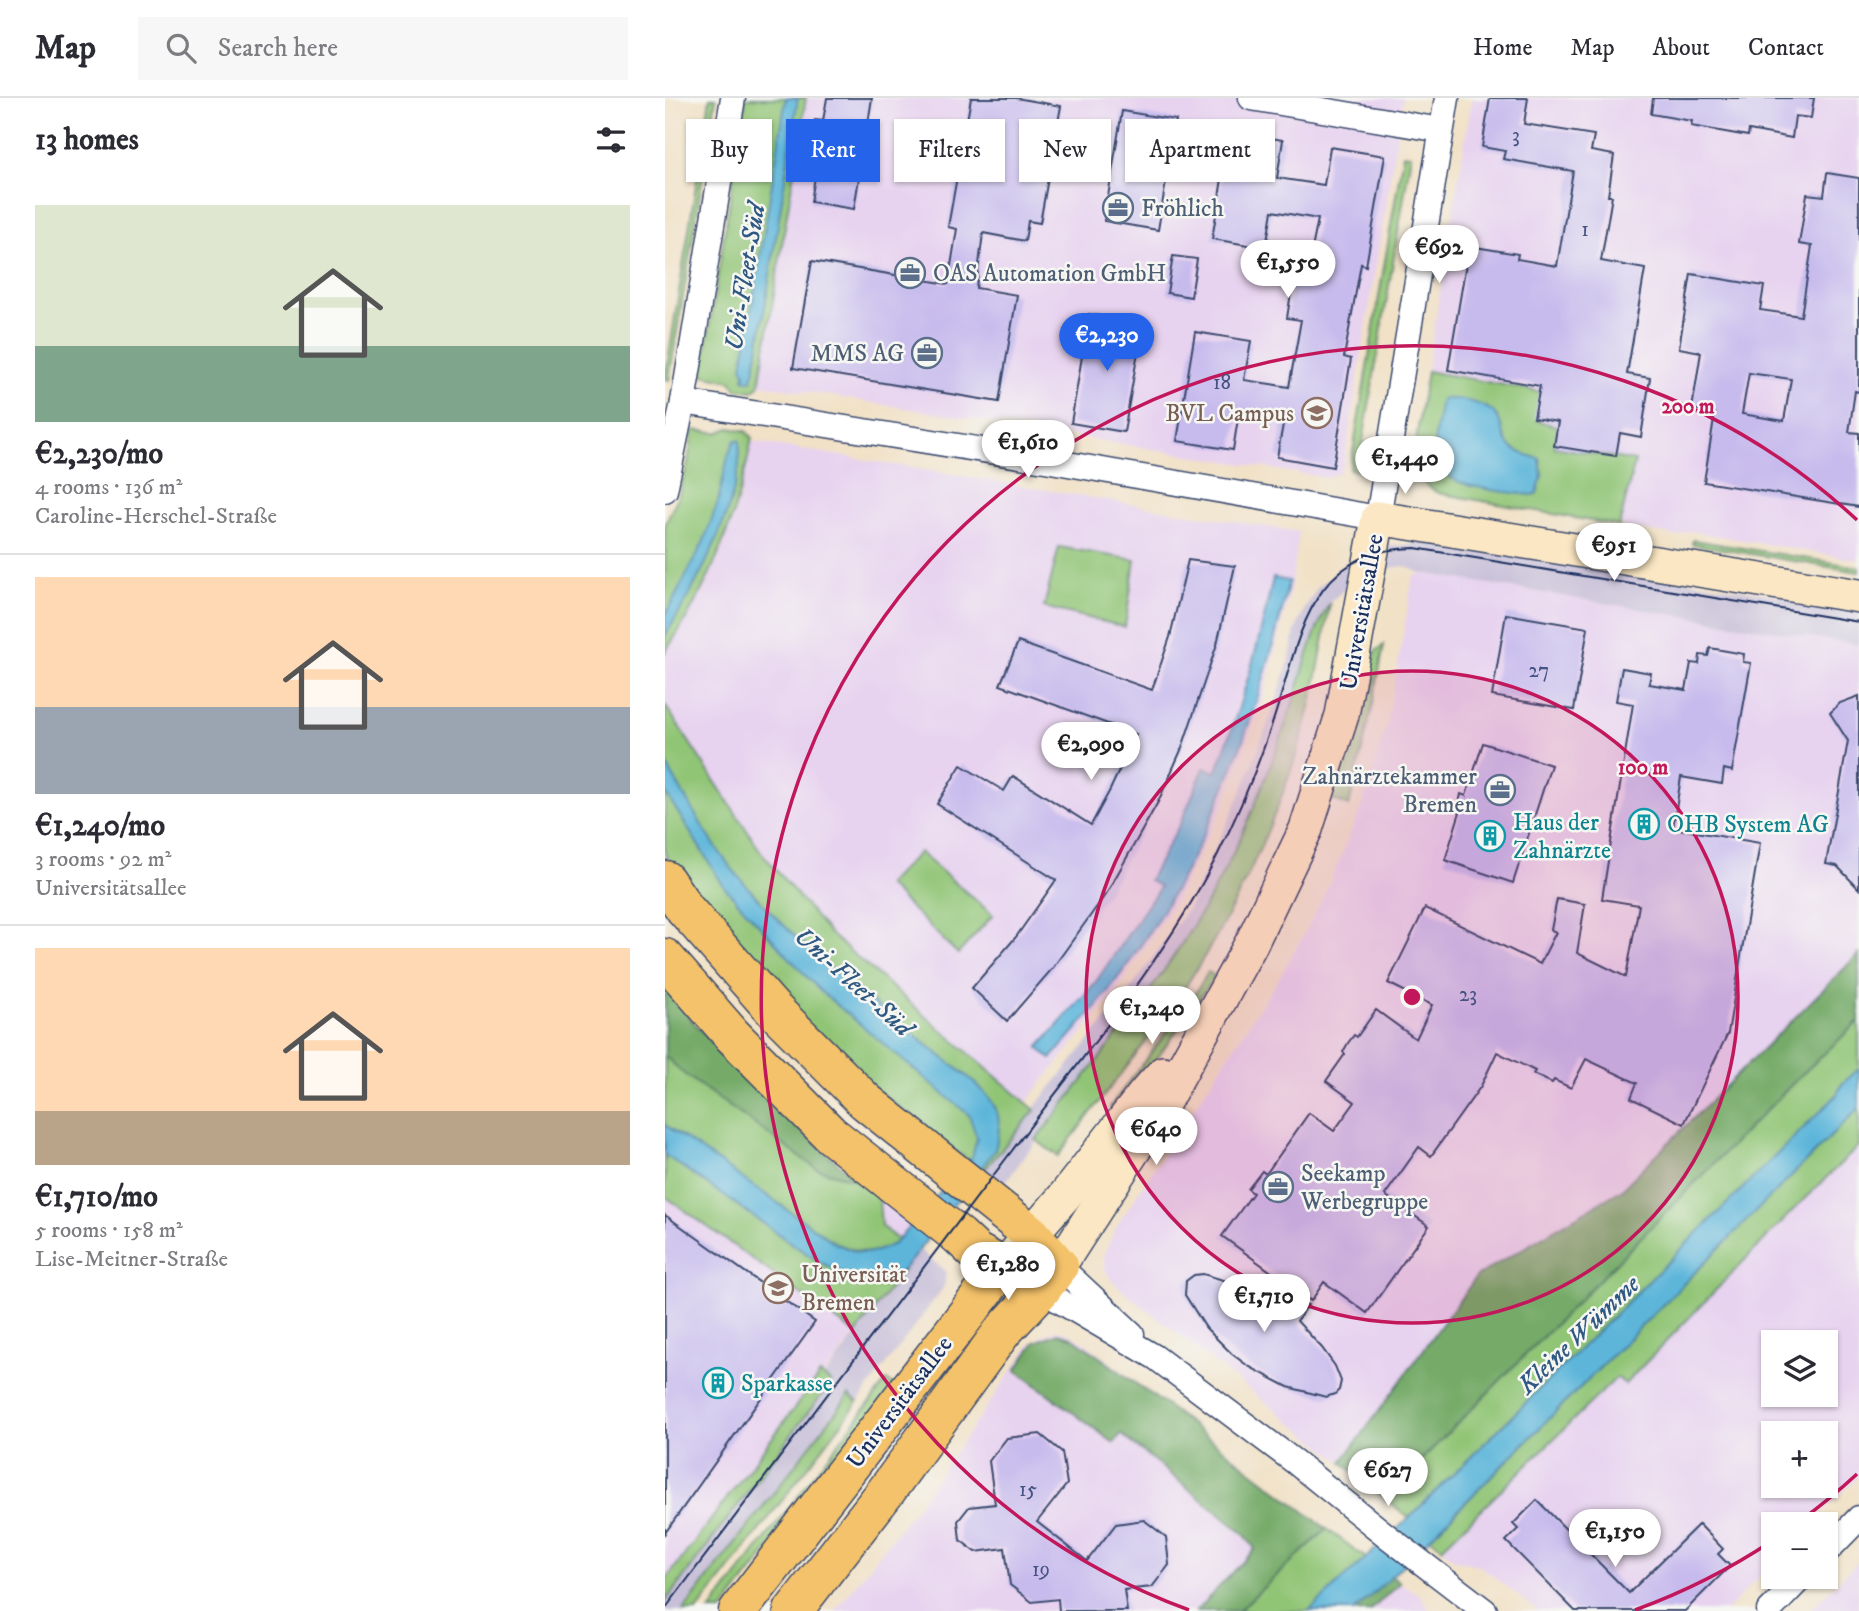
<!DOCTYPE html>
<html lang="en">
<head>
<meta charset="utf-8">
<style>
  :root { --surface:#fff; --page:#f7f7f7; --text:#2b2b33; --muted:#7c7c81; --line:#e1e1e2; --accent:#2563eb }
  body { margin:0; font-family:"IM FELL DW Pica",serif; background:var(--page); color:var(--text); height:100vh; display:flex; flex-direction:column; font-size:26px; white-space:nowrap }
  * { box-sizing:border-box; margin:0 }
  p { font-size:23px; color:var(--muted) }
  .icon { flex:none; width:38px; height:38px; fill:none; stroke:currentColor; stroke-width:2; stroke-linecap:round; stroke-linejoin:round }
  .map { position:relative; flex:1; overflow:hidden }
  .sheet { display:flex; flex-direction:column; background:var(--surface); width:665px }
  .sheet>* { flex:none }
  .guide { position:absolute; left:21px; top:21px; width:665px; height:63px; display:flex; gap:14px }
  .controls { position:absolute; left:1096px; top:1232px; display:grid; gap:14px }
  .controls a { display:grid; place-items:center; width:77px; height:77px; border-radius:0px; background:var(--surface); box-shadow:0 2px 5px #0004; font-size:35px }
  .price { position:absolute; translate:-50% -60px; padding:0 16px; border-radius:24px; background:#fff; color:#222; font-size:23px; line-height:46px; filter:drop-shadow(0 2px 4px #0008) }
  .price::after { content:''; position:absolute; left:50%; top:42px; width:21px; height:16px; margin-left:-10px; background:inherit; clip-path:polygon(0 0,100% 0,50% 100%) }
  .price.current { background:var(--accent); color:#fff }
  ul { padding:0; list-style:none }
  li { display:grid; align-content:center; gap:14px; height:371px; padding:0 35px }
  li+li { border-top:2px solid var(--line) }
  li span { display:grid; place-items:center; height:217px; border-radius:0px; color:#555 }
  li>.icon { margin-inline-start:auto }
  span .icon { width:126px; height:126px; fill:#fffc; stroke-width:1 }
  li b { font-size:30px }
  h2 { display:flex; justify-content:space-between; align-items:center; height:84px; padding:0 35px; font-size:30px }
  .tag { padding:0 24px; border-radius:0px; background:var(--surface); box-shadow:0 2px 5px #0004; font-size:24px; line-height:63px }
  .tag.current { background:var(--accent); color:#fff }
  header { display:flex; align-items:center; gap:42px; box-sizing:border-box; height:98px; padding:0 35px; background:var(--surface); border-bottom:2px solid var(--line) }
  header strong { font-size:33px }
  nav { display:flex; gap:38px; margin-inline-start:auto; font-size:24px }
  .search { width:490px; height:63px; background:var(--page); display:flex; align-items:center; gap:18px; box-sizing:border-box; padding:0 24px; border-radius:0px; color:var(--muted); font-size:26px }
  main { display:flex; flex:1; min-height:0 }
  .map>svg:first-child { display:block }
  .built { fill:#e7d2ef; fill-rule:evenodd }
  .industrial { fill:#c8bfd8 }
  .green { fill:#91c576; stroke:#567a6a; stroke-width:2 }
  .forest { fill:#74aa67; stroke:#486c62; stroke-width:2 }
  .water { fill:#5db6da; stroke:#3c729c; stroke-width:2 }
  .building { fill:#c7bbed; fill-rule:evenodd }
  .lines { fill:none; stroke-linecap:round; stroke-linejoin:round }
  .street-casing { stroke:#3b4a6e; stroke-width:27 }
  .secondary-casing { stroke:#3b4a6e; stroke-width:36 }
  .primary-casing { stroke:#3b4a6e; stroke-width:41 }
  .street { stroke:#fff; stroke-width:24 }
  .secondary { stroke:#fbe7c3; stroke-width:33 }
  .primary { stroke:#f4c26a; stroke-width:38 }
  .tram { stroke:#1b2f5e; stroke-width:2 }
  .ring { fill:none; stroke:#c2185b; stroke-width:3.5 }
  .labels { text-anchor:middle; stroke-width:5; stroke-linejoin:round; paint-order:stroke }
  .number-label { font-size:21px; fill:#465282 }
  .service-label { font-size:24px; fill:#4e5e75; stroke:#f6f6f2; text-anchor:start }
  .education-label { font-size:24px; fill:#785e54; stroke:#f6f6f2; text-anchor:end }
  .street-label { font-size:24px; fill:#1b2f5e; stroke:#f6f6f2 }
  .culture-label { font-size:24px; fill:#0d838f; stroke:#f6f6f2; text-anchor:start }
  .water-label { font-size:26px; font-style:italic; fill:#2f5883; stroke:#f6f6f2 }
  .centre { fill:#c2185b; stroke:#f6f6f2; stroke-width:3.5 }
  .ring-label { font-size:21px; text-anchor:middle; font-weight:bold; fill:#c2185b; stroke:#f6f6f2; stroke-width:5; stroke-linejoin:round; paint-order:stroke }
</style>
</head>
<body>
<header>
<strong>Map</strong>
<div class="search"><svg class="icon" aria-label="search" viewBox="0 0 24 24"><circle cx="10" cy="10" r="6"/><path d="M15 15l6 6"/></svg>Search here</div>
<nav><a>Home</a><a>Map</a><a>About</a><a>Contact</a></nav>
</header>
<main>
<section class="sheet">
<h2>13 homes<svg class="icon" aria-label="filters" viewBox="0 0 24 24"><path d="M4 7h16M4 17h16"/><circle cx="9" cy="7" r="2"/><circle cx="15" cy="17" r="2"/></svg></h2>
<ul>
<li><span style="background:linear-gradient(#dfe7d0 65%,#7fa58c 0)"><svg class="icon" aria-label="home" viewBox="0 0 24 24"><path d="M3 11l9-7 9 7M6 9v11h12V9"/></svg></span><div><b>€2,230/mo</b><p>4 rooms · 136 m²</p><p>Caroline-Herschel-Straße</p></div></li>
<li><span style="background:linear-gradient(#ffd9b3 60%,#9aa5b1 0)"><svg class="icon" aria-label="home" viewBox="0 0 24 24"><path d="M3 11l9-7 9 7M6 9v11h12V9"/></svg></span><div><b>€1,240/mo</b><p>3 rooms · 92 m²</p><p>Universitätsallee</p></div></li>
<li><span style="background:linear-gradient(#ffd9b3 75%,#b9a48a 0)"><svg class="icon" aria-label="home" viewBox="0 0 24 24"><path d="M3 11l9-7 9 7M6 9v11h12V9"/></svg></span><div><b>€1,710/mo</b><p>5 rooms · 158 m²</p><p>Lise-Meitner-Straße</p></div></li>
</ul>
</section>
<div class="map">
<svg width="1194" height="1513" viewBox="0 0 1194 1513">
  <rect width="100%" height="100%" fill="#f6f6f2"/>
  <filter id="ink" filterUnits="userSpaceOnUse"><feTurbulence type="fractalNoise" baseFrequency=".0143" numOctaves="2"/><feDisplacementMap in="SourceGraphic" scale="14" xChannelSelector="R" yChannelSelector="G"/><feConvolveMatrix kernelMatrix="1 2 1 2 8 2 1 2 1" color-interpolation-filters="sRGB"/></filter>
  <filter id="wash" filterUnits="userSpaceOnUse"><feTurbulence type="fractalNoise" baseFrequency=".00686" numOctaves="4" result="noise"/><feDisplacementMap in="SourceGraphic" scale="28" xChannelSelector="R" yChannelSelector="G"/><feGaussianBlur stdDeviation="1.57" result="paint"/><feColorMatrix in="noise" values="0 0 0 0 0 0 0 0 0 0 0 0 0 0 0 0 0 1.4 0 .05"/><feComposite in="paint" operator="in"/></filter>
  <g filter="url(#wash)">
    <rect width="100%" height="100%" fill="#f1e1c6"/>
    <g class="built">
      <polygon points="141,0 738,0 679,367 674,375 662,380 94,286"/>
      <polygon points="807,0 1194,0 1194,462 1024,433 1012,438 954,428 969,363 889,349 872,323 876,294 762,273"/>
      <polygon points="86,343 634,434 625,493 599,597 558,708 509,804 453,890 361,1005 165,836 96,754 0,607 0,554 15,532 57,451 75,398"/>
      <polygon points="757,475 1194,547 1194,856 956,1092 812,1178 677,1364 462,1196 446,1182 439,1169 439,1156 453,1126 614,880 642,831 666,782 698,704 723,623 748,479"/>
      <polygon points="0,889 23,918 120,1021 264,1140 0,1485"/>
      <path d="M1194,1048v330l-49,48h-37v38l-47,49h-188l-58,-45 -26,-7 -12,-11 176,-171 7,7 176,-182zM1108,1244h52v53h-52zM1108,1335h52v53h-52z"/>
      <polygon points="392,1232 402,1234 415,1241 662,1431 573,1513 170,1513 259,1399 364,1248 377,1238"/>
      <polygon points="1194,1463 1194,1513 1144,1513"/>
      <polygon points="735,1485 754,1496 765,1513 705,1513"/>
    </g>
    <g class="industrial">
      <polygon points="763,440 1194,511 1194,547 757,475 738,468 703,474 690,482 665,504 657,517 603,680 573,746 521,843 468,918 334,1092 316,1080 319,1072 463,895 523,810 577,693 610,607 625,560 630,533 639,512 652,490 690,458 707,450 749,446"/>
      <polygon points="255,1152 281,1174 279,1189 193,1304 183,1298 18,1513 0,1513 0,1504 166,1285 159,1279"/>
    </g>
    <g class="green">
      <polygon points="45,0 51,0 4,282 0,281"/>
      <polygon points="81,0 141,0 94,288 88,293 72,291 66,283 37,277"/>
      <polygon points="738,56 746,57 693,373 685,371"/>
      <path d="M762,273l115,21 -5,29 21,5 -4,21 81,14 -16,65 -181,-33c-8,-5 -16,-10 -20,-18 -8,-19 6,-81 9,-104z"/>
      <path d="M64,330l17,3 6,7c-14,77 -42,149 -87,214v-128l13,-27 10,-35 5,-32 25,3z"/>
      <polygon points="1028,442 1194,469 1194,474 1027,446"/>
      <polygon points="394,449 470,462 460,529 379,509"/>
      <path d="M665,505c-8,45 -15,90 -28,134 -29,94 -77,196 -135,276 -35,48 -73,95 -109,143l-22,-16c74,-95 152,-189 203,-299 22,-47 39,-95 56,-144 10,-32 18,-66 35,-94z"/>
      <polygon points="719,547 708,606 684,708 664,700 703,587 711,553"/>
      <polygon points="0,607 96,754 165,836 370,1012 319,1072 289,1052 202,984 121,908 8,769 0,755"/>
      <polygon points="254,754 328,817 293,856 222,787"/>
      <polygon points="543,874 550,878 486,969 446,1010 445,1009 528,899"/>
      <path d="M0,889c61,79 136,149 214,211l2,28 17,14c-16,19 -41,12 -61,4l-172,-119z"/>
      <polygon points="1194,923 1194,971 1177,986 1171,998 744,1420 719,1400 1133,980"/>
      <polygon points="1194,1010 1194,1048 1136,1104 960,1286 952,1279 777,1450 765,1440"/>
      <polygon points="0,1057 151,1161 170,1171 228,1179 240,1170 191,1236 0,1098"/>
      <polygon points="155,1276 166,1284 0,1504 0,1483"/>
      <polygon points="222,1282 229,1288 57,1513 45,1513"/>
      <polygon points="184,1297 193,1304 32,1513 18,1513"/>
      <polygon points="662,1431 701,1460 644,1513 573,1513"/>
    </g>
    <g class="forest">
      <polygon points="1194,856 1194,923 1133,980 719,1400 677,1364 812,1178 956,1092"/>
      <path d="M0,889c55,72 123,134 192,193l-40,-11 -133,-95 -19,-18z"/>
      <polygon points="393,1235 407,1239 506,1311 662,1431 573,1513 531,1513 590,1451 579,1436 456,1336 449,1345 351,1272 370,1244"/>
      <polygon points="726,1478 735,1485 705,1513 689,1513"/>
    </g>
    <g class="water">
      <polygon points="121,0 133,0 90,271 86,283 79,281 80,275 77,269"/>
      <path d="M776,301c16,-1 46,3 56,17 6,9 5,21 13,30 7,7 21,10 30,13l2,17 -5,18 -7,1c-31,-5 -95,-4 -96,-46 0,-16 5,-34 7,-50z"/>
      <path d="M70,342l5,1c-1,10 0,20 -2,31 -12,59 -42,113 -73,164v-20l38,-73 15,-41 10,-46z"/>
      <path d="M608,480l16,3c-34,150 -86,285 -180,409 -18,24 -39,46 -58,69l-13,-11 57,-65 65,-96 -11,-7 32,-58 23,-54 12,4c25,-64 43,-127 57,-194z"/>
      <path d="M0,664c20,35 43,77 68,108 68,83 155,144 239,210 25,24 33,35 23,70l-79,104c-8,10 -18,25 -33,26 -44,5 -94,-40 -129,-63 -29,-21 -59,-41 -89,-62v-30l172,119 20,8 15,1 22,-9 78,-87 5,-19 -8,-23 -149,-124 -95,-103 -60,-96z"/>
      <polygon points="1194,971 1194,1010 724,1481 689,1513 644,1513 744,1420 1171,998 1177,986"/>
    </g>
    <g id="blocks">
      <g class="building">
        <polygon points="162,0 207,0 202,32 212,33 207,62 197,61 189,111 146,104 154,53 145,52 150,22 158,23"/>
        <polygon points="306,0 351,0 396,8 375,125 363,123 360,143 318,135 311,190 352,197 334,304 128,270 147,163 283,186 292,131 283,129"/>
        <polygon points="825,0 863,0 859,26 929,37 926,53 949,57 943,98 947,98 936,163 980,171 962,276 985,280 976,339 955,335 951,358 889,348 893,324 869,320 875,288 783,272 804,148 853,156 852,161 892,168 908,73 838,61 840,53 817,49"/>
        <polygon points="988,0 1149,0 1146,20 1130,18 1127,40 1084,32 1083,38 1026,28 1027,23 986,16"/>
        <polygon points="457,13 511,22 493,132 439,123"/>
        <polygon points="565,33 618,42 612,80 659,87 665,49 720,58 701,168 696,166 679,259 686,261 668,369 612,359 619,321 574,314 568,352 512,343 530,234 586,243 579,282 624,289 636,222 622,220 626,195 630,174 642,176 653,121 607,113 601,150 547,141"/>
        <path d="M1162,75l32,5v214l-4,-1 -6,41 10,1v74l-155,-25 11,-69 -23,-4 9,-57 -22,-4 12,-74 73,12 -4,24 41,6 11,-70 -13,-2 8,-50 17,2zM1084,275l42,6 -7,42 -42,-7z"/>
        <polygon points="508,158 532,161 526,199 502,195"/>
        <polygon points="424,216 478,225 459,334 406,325"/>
        <polygon points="523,462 570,468 552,546 517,650 493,704 443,793 387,871 342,923 307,890 351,839 391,782 272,706 296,667 339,693 348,678 426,727 445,692 471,636 335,587 353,544 487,592 505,539"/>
        <polygon points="841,516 923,530 909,612 827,598"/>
        <polygon points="1045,550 1079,556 1078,564 1086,565 1067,673 1059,671 1057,686 1016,679 1008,730 1095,745 1063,935 1019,1026 966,1000 972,985 921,961 906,990 889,982 887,985 868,976 870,973 832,954 816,988 766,1058 754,1049 720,1097 764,1128 702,1215 659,1184 646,1203 557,1138 588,1095 583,1091 597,1073 601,1076 644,1015 669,1033 690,1004 661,983 680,956 678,954 683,945 689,937 692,939 711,912 751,941 767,907 723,885 760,810 875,866 891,834 886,832 892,801 920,806 912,855 961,879 974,807 937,801 968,606 951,603 957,570 986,575 984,586 1021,592 1026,565 1034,566 1035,557 1043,558"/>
        <polygon points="1194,598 1194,791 1172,768 1161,766 1183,643 1165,615 1175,605"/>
        <polygon points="818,645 886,667 848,785 780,762 795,714 791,712 794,705 796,696 801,698"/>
        <polygon points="0,1117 150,1224 0,1435"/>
        <polygon points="538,1176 643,1207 632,1223 657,1250 670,1268 676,1283 674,1292 670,1296 661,1299 623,1289 583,1268 567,1256 541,1230 520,1197 521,1183 529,1177"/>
        <polygon points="375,1336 397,1354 402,1386 372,1424 422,1463 451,1426 479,1422 501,1439 504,1467 487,1489 459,1492 462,1513 394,1513 393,1501 367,1504 345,1487 340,1450 311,1454 295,1442 293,1423 304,1409 330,1406 324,1363 342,1340"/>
        <polygon points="872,1402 964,1495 1034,1426 1058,1451 1053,1456 1065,1468 1020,1513 910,1513 841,1443 853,1431 848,1426"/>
      </g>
    </g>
  </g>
  <g filter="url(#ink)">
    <use href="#blocks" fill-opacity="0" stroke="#3b4a6e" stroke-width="2"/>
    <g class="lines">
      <g class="street-casing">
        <g id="street">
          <polyline points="586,0 776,32"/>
          <polyline points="18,304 380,362 713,420 782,0"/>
          <polyline points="0,392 18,304 68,0"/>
          <polyline points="394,1168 467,1236"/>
          <polyline points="376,1192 490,1259 630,1364 722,1438 820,1513"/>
          <polyline points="1160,1455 1194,1420"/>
          <polyline points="1104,1513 1137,1479"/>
        </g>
      </g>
      <g class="secondary-casing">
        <g id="secondary">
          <polyline points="394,1168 494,1013 586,846 641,731 677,617 713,420 1194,498"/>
          <polyline points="376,1192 338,1169 398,1100 480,995 498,975"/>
        </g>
      </g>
      <g class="primary-casing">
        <g id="primary">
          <polyline points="0,782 20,811 107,910 200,1003 366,1136 394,1168 376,1192 337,1234 222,1392 128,1513"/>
          <polyline points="0,860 67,937 165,1036 294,1138 311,1154 338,1169 73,1513"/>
        </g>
      </g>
      <use href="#street" class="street"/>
      <use href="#secondary" class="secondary"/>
      <use href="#primary" class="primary"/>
      <path class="tram" d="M0,1511c115,-153 231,-305 346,-457 72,-96 151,-189 206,-296 22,-44 41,-89 56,-135 27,-80 34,-173 142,-173l444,74"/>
    </g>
  </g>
  <circle cx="747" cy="899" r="326" fill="#c2185b" fill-opacity=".12"/>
  <g class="ring">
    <circle cx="747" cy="899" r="326"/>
    <path d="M1192 1376A652 652 0 0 1 1135 1423M1107 1443A652 652 0 0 1 970 1512M524 1512A652 652 0 1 1 1192 422"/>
  </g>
  <defs>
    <g id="office-ring" transform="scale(1.575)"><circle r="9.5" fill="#f6f6f2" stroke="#5c6f8a" stroke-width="1.5"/><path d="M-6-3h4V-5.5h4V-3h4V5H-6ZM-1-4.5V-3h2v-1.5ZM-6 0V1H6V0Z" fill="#5c6f8a"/></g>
    <g id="university-ring" transform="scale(1.575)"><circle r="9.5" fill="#f6f6f2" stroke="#8d6e63" stroke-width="1.5"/><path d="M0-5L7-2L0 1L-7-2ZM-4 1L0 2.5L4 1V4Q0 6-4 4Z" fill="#8d6e63"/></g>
    <g id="building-ring" transform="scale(1.575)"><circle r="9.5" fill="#f6f6f2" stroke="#0f9aa8" stroke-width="1.5"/><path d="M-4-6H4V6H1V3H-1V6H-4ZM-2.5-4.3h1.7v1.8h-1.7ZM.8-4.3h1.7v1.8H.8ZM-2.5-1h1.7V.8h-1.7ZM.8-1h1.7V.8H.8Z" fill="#0f9aa8"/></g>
  </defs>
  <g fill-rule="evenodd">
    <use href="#office-ring" x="453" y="110"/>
    <use href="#office-ring" x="245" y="175"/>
    <use href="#office-ring" x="262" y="255"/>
    <use href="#university-ring" x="652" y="315"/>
    <use href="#office-ring" x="835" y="692"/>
    <use href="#building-ring" x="979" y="726"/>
    <use href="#building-ring" x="825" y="738"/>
    <use href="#office-ring" x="613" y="1089"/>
    <use href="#university-ring" x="113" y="1190"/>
    <use href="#building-ring" x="53" y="1285"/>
  </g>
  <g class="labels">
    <g class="number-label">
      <text x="851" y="44">3</text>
      <text x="920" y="138">1</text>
      <text x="557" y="291">18</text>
      <text x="874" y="579">27</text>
      <text x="803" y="903">23</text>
      <text x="363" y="1398">15</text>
      <text x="376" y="1478">19</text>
    </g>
    <g class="service-label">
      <text x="476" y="118">Fröhlich</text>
      <text x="268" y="183">OAS Automation GmbH</text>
      <text x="239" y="263" text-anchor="end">MMS AG</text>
      <text x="812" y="686" text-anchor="end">Zahnärztekammer<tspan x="812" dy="28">Bremen</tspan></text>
      <text x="636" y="1083">Seekamp<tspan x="636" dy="28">Werbegruppe</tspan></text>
    </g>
    <g class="education-label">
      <text x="629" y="323">BVL Campus</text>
      <text x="136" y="1184" text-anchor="start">Universität<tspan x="136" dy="28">Bremen</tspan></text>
    </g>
    <g class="street-label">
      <text transform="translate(696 514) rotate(-80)" y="8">Universitätsallee</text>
      <text transform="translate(234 1304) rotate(-53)" y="8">Universitätsallee</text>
    </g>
    <g class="culture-label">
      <text x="848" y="732">Haus der<tspan x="848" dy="28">Zahnärzte</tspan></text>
      <text x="1002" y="734">OHB System AG</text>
      <text x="76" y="1293">Sparkasse</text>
    </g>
    <g class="water-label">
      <text transform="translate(79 179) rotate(-81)" y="9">Uni-Fleet-Süd</text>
      <text transform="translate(189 883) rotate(42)" y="9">Uni-Fleet-Süd</text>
      <text transform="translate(913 1236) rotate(-44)" y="9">Kleine Wümme</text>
    </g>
  </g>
  <circle cx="747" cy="899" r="10" class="centre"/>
  <g class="ring-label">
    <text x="1023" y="315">200 m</text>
    <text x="978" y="676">100 m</text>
  </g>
</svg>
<div class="controls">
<a><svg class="icon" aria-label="layers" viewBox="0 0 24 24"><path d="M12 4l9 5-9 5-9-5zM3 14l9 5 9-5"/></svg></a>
<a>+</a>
<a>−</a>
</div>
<b class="price" style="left:774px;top:187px">€692</b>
<b class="price" style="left:623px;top:202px">€1,550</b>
<b class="price current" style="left:442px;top:275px">€2,230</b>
<b class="price" style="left:363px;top:382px">€1,610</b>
<b class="price" style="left:740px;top:398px">€1,440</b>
<b class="price" style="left:949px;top:485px">€951</b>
<b class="price" style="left:426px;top:684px">€2,090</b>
<b class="price" style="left:487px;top:948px">€1,240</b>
<b class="price" style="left:491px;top:1069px">€640</b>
<b class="price" style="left:343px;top:1204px">€1,280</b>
<b class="price" style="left:599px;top:1236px">€1,710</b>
<b class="price" style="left:723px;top:1410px">€627</b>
<b class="price" style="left:950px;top:1471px">€1,150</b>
<div class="guide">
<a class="tag">Buy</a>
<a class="tag current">Rent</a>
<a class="tag">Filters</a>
<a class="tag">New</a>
<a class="tag">Apartment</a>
</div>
</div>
</main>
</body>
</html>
